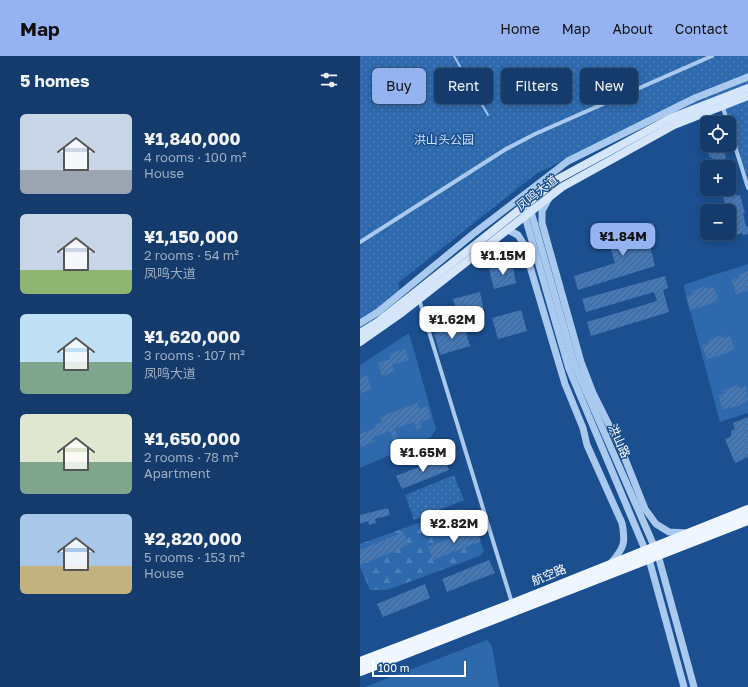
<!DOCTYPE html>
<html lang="en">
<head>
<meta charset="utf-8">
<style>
  :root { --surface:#143b6b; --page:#214673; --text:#f1f3f6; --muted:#9dadc1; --line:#33557e; --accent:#95b2f1 }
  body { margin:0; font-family:"Golos Text","Noto Sans SC",sans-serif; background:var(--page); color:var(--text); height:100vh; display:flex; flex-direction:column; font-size:15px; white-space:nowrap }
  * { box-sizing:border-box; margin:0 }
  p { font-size:13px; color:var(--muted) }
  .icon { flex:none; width:22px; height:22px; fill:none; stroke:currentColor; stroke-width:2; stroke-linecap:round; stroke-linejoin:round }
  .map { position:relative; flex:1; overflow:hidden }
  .panel { display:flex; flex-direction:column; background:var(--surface); width:360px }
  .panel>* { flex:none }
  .hud { position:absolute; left:12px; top:12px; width:316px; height:36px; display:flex; gap:8px }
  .controls { position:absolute; left:340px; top:60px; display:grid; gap:8px }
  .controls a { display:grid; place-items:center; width:36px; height:36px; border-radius:6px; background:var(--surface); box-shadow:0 2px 6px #0003,0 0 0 1px var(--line); font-size:20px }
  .scale { position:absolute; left:12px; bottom:10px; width:94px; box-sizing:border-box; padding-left:4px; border:2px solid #fff; border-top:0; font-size:11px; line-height:14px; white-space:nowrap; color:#fff; -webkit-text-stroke:3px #1b4f8f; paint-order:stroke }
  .price { position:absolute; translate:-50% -34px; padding:0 9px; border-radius:8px; background:#fff; color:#222; font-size:13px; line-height:26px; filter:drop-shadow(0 1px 2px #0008) }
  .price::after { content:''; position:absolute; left:50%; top:24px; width:12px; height:9px; margin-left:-6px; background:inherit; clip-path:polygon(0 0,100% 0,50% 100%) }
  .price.on { background:var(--accent); color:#111 }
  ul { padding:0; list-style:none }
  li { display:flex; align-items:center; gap:12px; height:100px; padding:0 20px }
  li span { display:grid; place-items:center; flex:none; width:112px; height:80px; border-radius:6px; color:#555 }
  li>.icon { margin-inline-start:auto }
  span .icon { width:48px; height:48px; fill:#fffc; stroke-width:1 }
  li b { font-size:17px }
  h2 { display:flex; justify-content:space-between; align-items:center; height:48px; padding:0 20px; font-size:17px }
  .chip { padding:0 14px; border-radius:6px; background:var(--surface); box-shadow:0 2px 6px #0003,0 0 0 1px var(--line); font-size:14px; line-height:36px }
  .chip.on { background:var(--accent); color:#111 }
  header { display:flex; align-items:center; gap:24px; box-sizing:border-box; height:56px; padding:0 20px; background:var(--accent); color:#111 }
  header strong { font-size:19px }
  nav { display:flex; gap:22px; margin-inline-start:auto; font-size:14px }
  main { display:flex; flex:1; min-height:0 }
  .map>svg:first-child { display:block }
  .grass { fill:#2e69ad }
  .forest { fill:url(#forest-firs) }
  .park { fill:url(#park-dots) }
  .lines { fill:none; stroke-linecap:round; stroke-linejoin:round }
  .stream { stroke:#9cc4f0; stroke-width:2 }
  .building { fill:url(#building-hatch) }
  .minor { stroke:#a9c9ee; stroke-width:4 }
  .tertiary { stroke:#a9c9ee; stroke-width:7 }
  .secondary { stroke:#d6e6fa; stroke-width:8 }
  .primary { stroke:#f0f6ff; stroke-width:10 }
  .labels { text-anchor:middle; stroke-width:3; stroke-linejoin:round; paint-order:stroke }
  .park-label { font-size:12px; fill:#cfe3fa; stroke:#1b4f8f }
  .street-label { font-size:12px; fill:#fff; stroke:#1b4f8f }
</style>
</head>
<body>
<header>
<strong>Map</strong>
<nav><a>Home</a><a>Map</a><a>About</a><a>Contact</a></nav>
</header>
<main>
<section class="panel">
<h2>5 homes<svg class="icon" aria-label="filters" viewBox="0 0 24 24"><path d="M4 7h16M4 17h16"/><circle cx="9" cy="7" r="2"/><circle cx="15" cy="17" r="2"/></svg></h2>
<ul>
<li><span style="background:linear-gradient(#c9d6e8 70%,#9aa5b1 0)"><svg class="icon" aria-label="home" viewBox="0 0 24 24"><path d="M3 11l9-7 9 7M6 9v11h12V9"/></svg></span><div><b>¥1,840,000</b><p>4 rooms · 100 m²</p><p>House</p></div></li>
<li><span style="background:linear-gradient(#c9d6e8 70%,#8fb573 0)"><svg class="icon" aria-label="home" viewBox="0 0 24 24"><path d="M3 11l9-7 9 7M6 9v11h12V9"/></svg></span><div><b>¥1,150,000</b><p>2 rooms · 54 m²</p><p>凤鸣大道</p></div></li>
<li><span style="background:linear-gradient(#bfe0f5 60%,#7fa58c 0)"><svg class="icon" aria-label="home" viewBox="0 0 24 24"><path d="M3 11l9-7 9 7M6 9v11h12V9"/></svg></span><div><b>¥1,620,000</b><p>3 rooms · 107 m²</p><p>凤鸣大道</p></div></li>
<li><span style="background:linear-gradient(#dfe7d0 60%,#7fa58c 0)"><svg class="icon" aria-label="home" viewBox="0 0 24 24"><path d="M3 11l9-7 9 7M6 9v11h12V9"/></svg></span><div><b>¥1,650,000</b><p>2 rooms · 78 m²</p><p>Apartment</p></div></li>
<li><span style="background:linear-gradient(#a9c7e8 65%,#c2b280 0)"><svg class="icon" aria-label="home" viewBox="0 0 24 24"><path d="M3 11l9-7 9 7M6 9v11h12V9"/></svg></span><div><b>¥2,820,000</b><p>5 rooms · 153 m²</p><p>House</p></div></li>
</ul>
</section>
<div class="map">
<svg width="388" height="631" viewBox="0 0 388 631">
  <defs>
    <pattern id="forest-firs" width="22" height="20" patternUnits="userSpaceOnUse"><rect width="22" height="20" fill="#2e69ad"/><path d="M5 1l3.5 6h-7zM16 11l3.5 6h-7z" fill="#4d80b9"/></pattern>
    <pattern id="park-dots" width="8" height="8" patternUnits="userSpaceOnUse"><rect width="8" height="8" fill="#2e69ad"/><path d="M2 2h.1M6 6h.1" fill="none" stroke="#4d80b9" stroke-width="1.8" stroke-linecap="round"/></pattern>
    <pattern id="building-hatch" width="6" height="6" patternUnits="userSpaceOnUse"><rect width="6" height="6" fill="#4478b7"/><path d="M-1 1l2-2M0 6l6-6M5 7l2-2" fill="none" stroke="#486282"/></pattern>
  </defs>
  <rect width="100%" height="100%" fill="#1b4f8f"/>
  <g class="grass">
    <polygon points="388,208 388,357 360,366 324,232 325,228"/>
    <polygon points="49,277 76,373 71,381 0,412 0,309"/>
    <polygon points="127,584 132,590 139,631 5,631"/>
  </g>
  <polygon class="forest" points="98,453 107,454 124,495 120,500 27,534 10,534 0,511 0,488"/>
  <g class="park">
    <polygon points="0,0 388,0 388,34 273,70 176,118 38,227 42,246 0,277"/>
    <polygon points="388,40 388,132 362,49"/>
    <polygon points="94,419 104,444 54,464 45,439"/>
  </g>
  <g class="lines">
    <polyline class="stream" points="94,0 128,59"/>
  </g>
  <g class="building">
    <polygon points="347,70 347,87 346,88 341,72"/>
    <polygon points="346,89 363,89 368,111 361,111 359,107 354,108 352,101 350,102"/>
    <polygon points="369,118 377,140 380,139 385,157 383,158 386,170 388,170 388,178 383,179 382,177 374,179 369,155 367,155 361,133 369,133"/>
    <polygon points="293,167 296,180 288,182 295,210 218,234 214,220 255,207 247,179"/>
    <polygon points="152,207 156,227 134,233 129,213"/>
    <polygon points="388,215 388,234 376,238 372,224 379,222 378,219"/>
    <polygon points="305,220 308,232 303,234 309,256 231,280 227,266 297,245 294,236 226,256 222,243"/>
    <polygon points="346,230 347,233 354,231 358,244 345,250 330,254 326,241 333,238 332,235"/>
    <polygon points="120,236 124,256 99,264 93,243"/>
    <polygon points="161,254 167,275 138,283 132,262"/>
    <polygon points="104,269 110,290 80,299 74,277"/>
    <polygon points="362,279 363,282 370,280 375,293 362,299 347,303 342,290 349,287 348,284"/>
    <polygon points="45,293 49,304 32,309 35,316 22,320 18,307 30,303 29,298"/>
    <polygon points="7,319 11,334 0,337 0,322"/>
    <polygon points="378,329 379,332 386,330 388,344 378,350 363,353 358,340 365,337 364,334"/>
    <polygon points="57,347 60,353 67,350 71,362 60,366 62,372 57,374 54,366 35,373 38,381 33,383 30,375 12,382 14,386 0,391 0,378 16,372 15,369 22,366 20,361"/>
    <polygon points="388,361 388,401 375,407 365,383 371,380 371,375 375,373 373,367"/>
    <polygon points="84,401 89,414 42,433 36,420"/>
    <polygon points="28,452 30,459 15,463 16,467 9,469 8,465 0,468 0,459"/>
    <polygon points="116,472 121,485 73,504 68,491"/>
    <polygon points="43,476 49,489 0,509 0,494"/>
    <polygon points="129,504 135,517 87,536 82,523"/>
    <polygon points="65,528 70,542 23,561 17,548"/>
  </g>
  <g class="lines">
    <g class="minor">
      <polyline points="362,49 368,67"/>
      <polyline points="369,71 388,132"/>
      <polyline points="0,186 146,93 175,78 352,0"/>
      <polyline points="59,243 152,547"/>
    </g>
    <g class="tertiary">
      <polyline points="189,142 182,155 182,167 221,306 233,337 262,395 285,453 296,468 309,476 327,477"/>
      <polyline points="170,152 215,310 298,499 334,631"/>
      <polyline points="164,157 209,313 289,503 324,631"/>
      <path d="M148,174l10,5 5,8 42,141 18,44 4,17 35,78c4,20 2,25 -11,40"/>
      <polyline points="0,267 18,256 113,178 208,105 335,42 388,21"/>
    </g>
    <g class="secondary">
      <polyline points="0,277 18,266 198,123 311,62 388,32"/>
      <polyline points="0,286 40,258 202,131 314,69 388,40"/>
    </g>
    <g class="primary">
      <polyline points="0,606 153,548 388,454"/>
      <polyline points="0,615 388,464"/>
    </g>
  </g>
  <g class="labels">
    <g class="park-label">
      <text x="84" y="88">洪山头公园</text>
    </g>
    <g class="street-label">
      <text transform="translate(177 137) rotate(-38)" y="4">凤鸣大道</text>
      <text transform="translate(259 385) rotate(66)" y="4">洪山路</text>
      <text transform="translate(189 519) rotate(-22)" y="4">航空路</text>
    </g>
  </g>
</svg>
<div class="controls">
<a><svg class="icon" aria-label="locate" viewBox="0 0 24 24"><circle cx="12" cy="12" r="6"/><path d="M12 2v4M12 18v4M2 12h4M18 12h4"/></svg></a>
<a>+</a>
<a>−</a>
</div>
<div class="scale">100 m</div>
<b class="price on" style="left:263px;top:201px">¥1.84M</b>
<b class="price" style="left:143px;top:220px">¥1.15M</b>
<b class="price" style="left:92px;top:284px">¥1.62M</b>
<b class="price" style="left:63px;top:417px">¥1.65M</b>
<b class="price" style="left:94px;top:488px">¥2.82M</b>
<div class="hud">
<a class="chip on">Buy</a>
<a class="chip">Rent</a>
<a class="chip">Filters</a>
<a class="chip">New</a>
</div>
</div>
</main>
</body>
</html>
